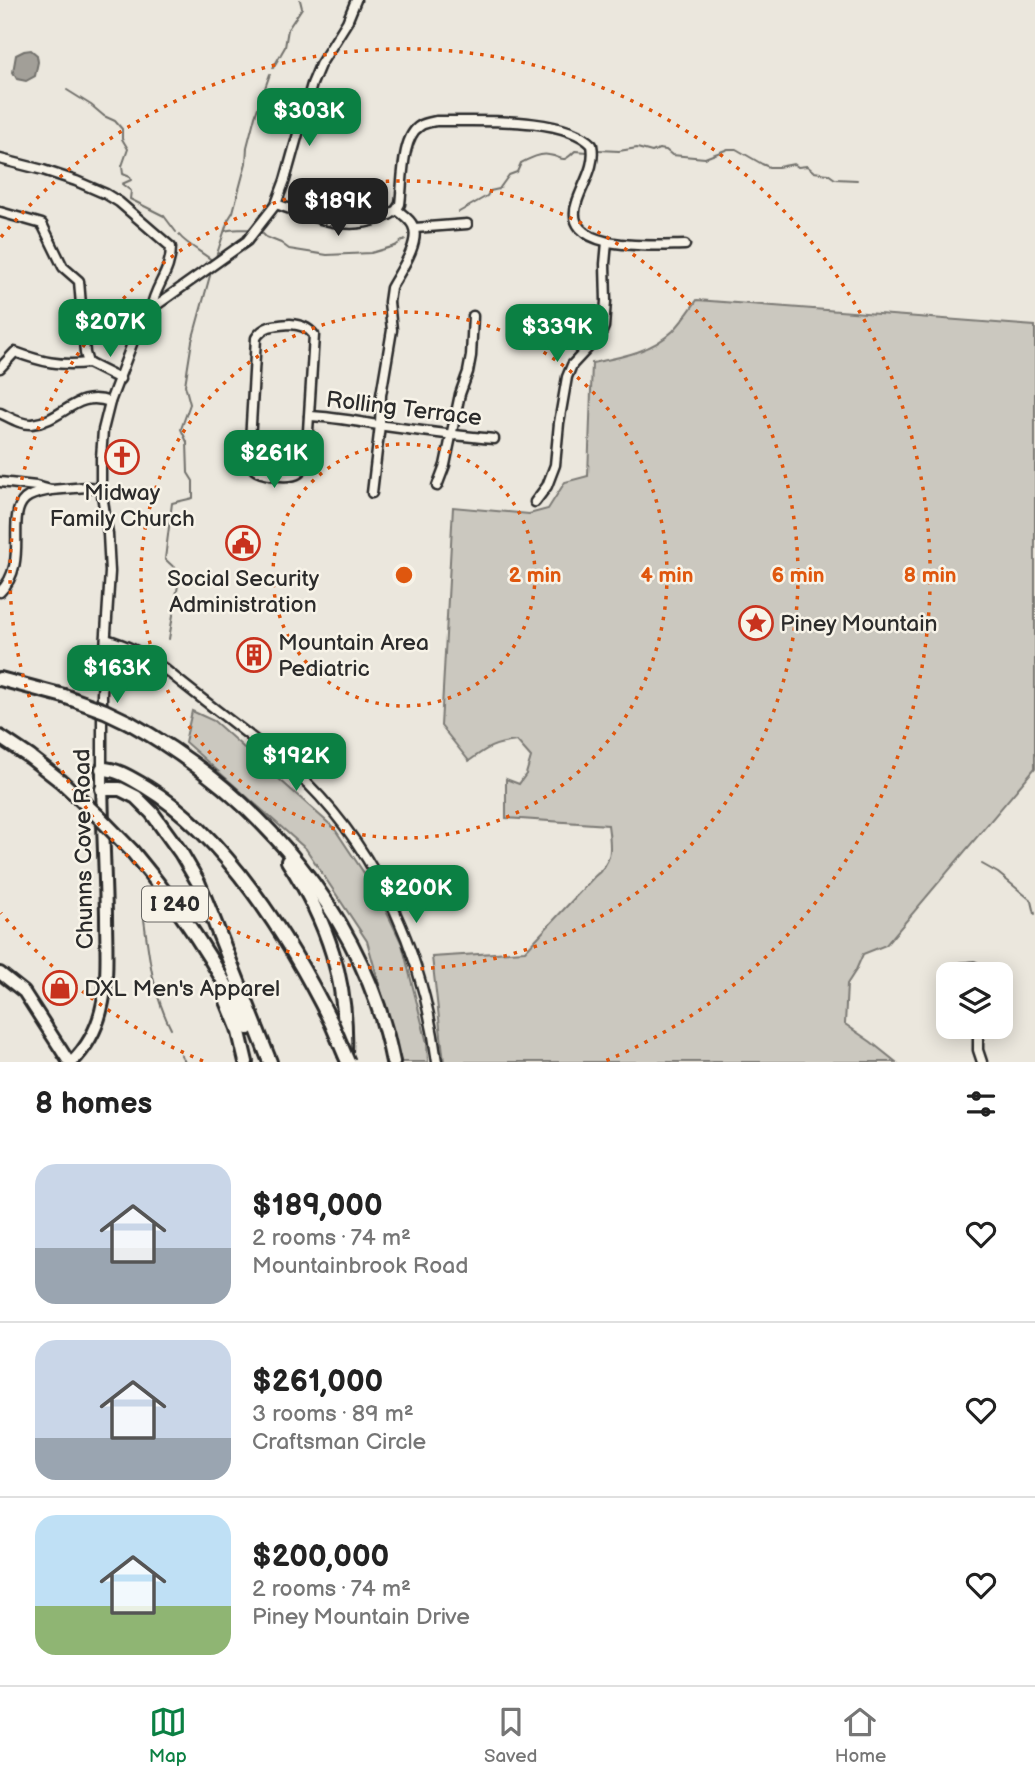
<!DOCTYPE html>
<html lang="en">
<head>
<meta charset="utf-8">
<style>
  :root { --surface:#fff; --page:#f6f6f6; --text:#222; --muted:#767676; --line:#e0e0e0; --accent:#0b8043 }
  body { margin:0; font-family:"Balsamiq Sans",sans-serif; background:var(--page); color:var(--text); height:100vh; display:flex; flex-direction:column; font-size:26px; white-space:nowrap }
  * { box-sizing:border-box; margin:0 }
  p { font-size:23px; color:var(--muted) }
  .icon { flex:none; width:38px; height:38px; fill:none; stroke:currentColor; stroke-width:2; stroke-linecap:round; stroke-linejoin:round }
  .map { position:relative; height:1062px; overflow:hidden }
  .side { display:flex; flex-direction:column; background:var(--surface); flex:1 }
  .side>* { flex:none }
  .fabs { position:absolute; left:936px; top:962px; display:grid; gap:14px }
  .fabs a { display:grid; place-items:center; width:77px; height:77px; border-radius:14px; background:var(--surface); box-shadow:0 4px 18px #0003; font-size:35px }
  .price { position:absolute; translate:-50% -60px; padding:0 16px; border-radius:14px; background:var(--accent); color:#fff; font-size:23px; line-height:46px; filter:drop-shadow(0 2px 4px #0008) }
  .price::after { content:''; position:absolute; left:50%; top:42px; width:21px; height:16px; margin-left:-10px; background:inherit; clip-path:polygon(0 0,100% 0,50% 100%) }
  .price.on { background:#222; color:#fff }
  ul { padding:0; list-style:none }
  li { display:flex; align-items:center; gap:21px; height:175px; padding:0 35px }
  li+li { border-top:2px solid var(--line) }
  li span { display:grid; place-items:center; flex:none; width:196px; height:140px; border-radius:21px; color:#555 }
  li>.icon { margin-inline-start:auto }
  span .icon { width:84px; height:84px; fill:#fffc; stroke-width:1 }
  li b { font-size:30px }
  h2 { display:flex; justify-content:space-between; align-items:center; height:84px; padding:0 35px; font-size:30px }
  .tab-bar { display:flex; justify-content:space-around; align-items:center; height:98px; border-top:2px solid var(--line); background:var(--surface); font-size:19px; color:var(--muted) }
  .tab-bar a { display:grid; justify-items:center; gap:4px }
  .tab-bar .on { color:var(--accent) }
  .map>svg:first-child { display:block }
  .green { fill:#cbc8bf; stroke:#7b7a75; stroke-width:2 }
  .water { fill:#a29f98; stroke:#72716c; stroke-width:2 }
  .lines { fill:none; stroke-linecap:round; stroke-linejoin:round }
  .stream { stroke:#72716c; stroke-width:2 }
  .minor-casing { stroke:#2b2b2b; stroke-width:13 }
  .major-casing { stroke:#2b2b2b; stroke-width:16 }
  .highway-casing { stroke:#2b2b2b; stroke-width:18 }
  .minor { stroke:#f7f3e8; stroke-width:8 }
  .major { stroke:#f7f3e8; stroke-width:10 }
  .highway { stroke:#f7f3e8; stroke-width:12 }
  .highway-bridge-casing { stroke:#2b2b2b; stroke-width:18; stroke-linecap:butt }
  .highway-bridge { stroke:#f7f3e8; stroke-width:12 }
  .ring { fill:none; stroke:#df570e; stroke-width:3.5; stroke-dasharray:3.5 7 }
  .labels { text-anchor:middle; stroke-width:5; stroke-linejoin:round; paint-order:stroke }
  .shield { fill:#f7f3e8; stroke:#686764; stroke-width:2 }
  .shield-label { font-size:21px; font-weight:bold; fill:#2b2b2b }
  .street-label { font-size:23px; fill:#2b2b2b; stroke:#f7f3e8 }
  .poi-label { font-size:23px; fill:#2b2b2b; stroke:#f7f3e8; text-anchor:start }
  .centre { fill:#df570e; stroke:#f7f3e8; stroke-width:3.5 }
  .ring-label { font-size:21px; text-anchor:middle; font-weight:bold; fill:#df570e; stroke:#f7f3e8; stroke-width:5; stroke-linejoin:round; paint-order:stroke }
</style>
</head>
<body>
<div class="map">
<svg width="1035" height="1062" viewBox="0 0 1035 1062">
  <rect width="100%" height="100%" fill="#ebe7dd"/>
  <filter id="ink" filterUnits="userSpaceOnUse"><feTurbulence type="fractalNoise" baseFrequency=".0143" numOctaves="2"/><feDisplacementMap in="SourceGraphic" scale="14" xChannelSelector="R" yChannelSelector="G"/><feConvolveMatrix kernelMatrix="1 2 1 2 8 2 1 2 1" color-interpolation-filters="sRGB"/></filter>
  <g filter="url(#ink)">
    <g class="green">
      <path d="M697,300l338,26v442l-149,177 -23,9 -7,16 -9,14 -2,40 26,18 25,20h-452l-12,-105 93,-6 69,-74c20,-16 17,-29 14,-52l-102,-7v-39l13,5 7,-10 5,-17 -14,-16c-23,2 -30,7 -48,20l-28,-35 12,-219 76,7 19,-5 17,-27 23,-6 4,-113c29,-6 59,-11 81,-32 9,-9 17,-21 24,-31z"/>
      <polygon points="192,711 214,721 334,828 378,894 402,944 427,1043 428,1062 401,1062 367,941 306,849 185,742"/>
    </g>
    <polygon class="water" points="31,50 37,55 38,62 35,76 26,81 17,79 13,72 16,55 24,51"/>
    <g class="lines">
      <g class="stream">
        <polyline points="273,68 285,47 288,29 302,8 300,0"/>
        <polyline points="67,90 91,105 104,116 115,121 122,129 122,139 128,149 122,166 123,174 130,177 131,180 122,184 131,191 130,199 164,216 176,232"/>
        <polyline points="598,150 619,151 637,148 652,152 659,149 666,150 672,155 705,158 728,149 736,149 762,164 769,167 778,167 794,164 798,167 807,166 814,172 828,174 835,179 857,180"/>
        <path d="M459,212l28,-16 3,-5 9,-2 10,-14 8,-3 4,-9c8,-4 19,-10 28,-8 15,2 12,10 26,-4l13,1"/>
        <path d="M225,231c8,-3 17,-1 26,-2"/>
        <polyline points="261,232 266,237 281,243 289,249 327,255 371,253 395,246 405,239"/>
        <path d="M179,235c7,9 24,18 34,26"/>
        <polyline points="215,260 228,220 233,212 246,163 247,147 255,116 270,74"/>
        <polyline points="169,639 180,573 165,559 172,503 193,498 193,481 188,473 187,442 181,429 190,404 185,385 192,341 211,272"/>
        <polyline points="982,864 998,873 1032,901 1035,914"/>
        <path d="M144,919c5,39 9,75 27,110"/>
        <polyline points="181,1055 185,1062"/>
      </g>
      <g class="minor-casing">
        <g id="minor">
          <path d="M0,159l43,11 33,11 30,13 13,8 52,45c0,26 -16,38 -20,62"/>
          <path d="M276,204c33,11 67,28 102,15 10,-3 18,-6 22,-15 3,-21 1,-67 20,-78 4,-3 11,-4 16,-5 40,1 127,-6 156,24 4,21 -9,38 -15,57 -18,52 81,43 108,43"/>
          <path d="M0,212l42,12 21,43 16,14 6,72 3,10c-29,3 -46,-1 -73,-11l-15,16"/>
          <polyline points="415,228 467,224"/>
          <path d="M290,324c10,1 18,3 24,11l-8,128c-2,4 -3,7 -7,10 -8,6 -37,3 -45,-4 -3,-3 -3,-5 -5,-10l7,-121c8,-13 20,-13 34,-14z"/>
          <polyline points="88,363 120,379"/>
          <path d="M0,413c9,4 21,12 32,11 31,-3 44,-35 78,-22"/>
          <path d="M309,416c26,1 50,6 76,10 36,5 72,10 109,13"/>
          <polyline points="0,482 36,486 51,490 87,487 101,488"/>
          <polyline points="437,486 445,465 460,394 468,372 471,356 473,316"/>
          <path d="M372,493l8,-68 1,-30 11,-65 -3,-28 2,-14c8,-15 30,-45 22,-62 -3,-7 -10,-11 -16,-16"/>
          <polyline points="535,502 547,486 555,465 559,423 567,377 572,365 601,334 604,327 606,301 605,264 607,242"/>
          <path d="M0,592c30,-29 5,-75 25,-93 7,-6 17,-7 26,-9"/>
          <path d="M106,639c23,7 36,14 56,28 26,21 53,42 79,62 23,18 45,34 66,54 74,74 117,176 130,279"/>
          <polyline points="102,769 102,694 110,572 108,534 101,488 101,458 103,430 110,402 135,336 151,309 247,241 276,204 285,180 312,84 320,65 347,22 356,0"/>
          <polyline points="950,975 962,968 974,967 986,975"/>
          <polyline points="978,1027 978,1050 982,1062"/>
        </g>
      </g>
      <g class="major-casing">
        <g id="major">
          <polyline points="0,973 24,992 69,1062"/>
          <path d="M72,1062c15,-15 24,-31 29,-51 8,-31 5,-65 5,-96 -1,-49 -4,-97 -4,-146"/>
        </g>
      </g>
      <g class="highway-casing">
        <g id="highway">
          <polyline points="0,679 64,696"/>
          <path d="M130,723c128,72 234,192 263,339"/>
          <polyline points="0,737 30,757 62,782"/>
          <path d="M102,769c16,0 30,10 44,18 79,48 145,154 185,235"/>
          <polyline points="102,789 120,789 136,797 152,813 181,853 198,882 214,921 270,1062"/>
          <path d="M132,851c45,54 86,113 116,177"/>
          <path d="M288,861c40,61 60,121 57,194"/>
          <polyline points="227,1001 238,1028 246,1062"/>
        </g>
      </g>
      <use href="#minor" class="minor"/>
      <use href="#major" class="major"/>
      <use href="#highway" class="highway"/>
      <g class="highway-bridge-casing">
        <g id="highway-bridge">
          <polyline points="64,696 105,711 130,723"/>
          <polyline points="62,782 97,815 132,851"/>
          <polyline points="331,1022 348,1062"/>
        </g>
      </g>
      <use href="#highway-bridge" class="highway-bridge"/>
    </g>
  </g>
  <g class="ring">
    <circle cx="404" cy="575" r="131"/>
    <circle cx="404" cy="575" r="263"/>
    <circle cx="404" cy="575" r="394"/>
    <path d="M203 1061A526 526 0 0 1 1 913M1 237A526 526 0 1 1 605 1061"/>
  </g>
  <defs>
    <g id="church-ring" transform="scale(1.75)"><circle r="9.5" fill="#f7f3e8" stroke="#c8321e" stroke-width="1.5"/><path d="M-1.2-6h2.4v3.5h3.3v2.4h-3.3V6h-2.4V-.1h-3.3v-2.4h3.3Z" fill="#c8321e"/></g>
    <g id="civic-ring" transform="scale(1.75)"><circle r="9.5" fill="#f7f3e8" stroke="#c8321e" stroke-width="1.5"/><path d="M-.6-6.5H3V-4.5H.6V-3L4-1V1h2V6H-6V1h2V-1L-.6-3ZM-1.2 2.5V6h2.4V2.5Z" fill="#c8321e"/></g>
    <g id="sight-ring" transform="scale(1.75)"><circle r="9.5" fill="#f7f3e8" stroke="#c8321e" stroke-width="1.5"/><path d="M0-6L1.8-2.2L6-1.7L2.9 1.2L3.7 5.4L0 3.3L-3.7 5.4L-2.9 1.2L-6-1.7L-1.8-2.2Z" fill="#c8321e"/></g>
    <g id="building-ring" transform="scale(1.75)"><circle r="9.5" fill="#f7f3e8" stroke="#c8321e" stroke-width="1.5"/><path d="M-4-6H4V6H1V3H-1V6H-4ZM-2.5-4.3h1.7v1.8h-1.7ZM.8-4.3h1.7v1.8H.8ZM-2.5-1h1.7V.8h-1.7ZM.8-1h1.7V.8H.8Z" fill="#c8321e"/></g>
    <g id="shop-ring" transform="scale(1.75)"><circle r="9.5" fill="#f7f3e8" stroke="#c8321e" stroke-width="1.5"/><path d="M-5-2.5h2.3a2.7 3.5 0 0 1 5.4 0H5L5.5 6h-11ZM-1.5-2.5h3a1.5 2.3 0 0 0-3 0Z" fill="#c8321e"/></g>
  </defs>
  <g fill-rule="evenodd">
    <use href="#church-ring" x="122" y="457"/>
    <use href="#civic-ring" x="243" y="543"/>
    <use href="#sight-ring" x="756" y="623"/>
    <use href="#building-ring" x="254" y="655"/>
    <use href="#shop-ring" x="60" y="988"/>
  </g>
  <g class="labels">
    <rect class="shield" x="142" y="886.5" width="66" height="35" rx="5"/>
    <g class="shield-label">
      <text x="175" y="911">I 240</text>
    </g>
    <g class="street-label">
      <text transform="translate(404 408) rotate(7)" y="8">Rolling Terrace</text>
      <text transform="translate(83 849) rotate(-91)" y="8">Chunns Cove Road</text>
    </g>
    <g class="poi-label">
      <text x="122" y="500" text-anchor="middle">Midway<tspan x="122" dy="26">Family Church</tspan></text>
      <text x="243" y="586" text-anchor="middle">Social Security<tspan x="243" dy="26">Administration</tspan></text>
      <text x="780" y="631">Piney Mountain</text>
      <text x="278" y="650">Mountain Area<tspan x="278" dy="26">Pediatric</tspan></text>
      <text x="84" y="996">DXL Men's Apparel</text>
    </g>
  </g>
  <circle cx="404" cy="575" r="10" class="centre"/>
  <g class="ring-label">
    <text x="535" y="582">2 min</text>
    <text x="667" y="582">4 min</text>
    <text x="798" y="582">6 min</text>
    <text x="930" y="582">8 min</text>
  </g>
</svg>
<div class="fabs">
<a><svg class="icon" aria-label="layers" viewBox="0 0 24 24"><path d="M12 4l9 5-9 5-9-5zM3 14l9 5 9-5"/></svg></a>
</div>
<b class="price" style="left:309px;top:148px">$303K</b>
<b class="price on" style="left:338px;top:238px">$189K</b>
<b class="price" style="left:110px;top:359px">$207K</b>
<b class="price" style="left:557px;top:364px">$339K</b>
<b class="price" style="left:274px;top:490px">$261K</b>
<b class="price" style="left:117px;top:705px">$163K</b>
<b class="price" style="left:296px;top:793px">$192K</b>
<b class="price" style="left:416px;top:925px">$200K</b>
</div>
<section class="side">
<h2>8 homes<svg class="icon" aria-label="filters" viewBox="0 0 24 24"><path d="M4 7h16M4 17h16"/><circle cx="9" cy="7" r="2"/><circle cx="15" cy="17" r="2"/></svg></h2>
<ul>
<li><span style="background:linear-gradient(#c9d6e8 60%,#9aa5b1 0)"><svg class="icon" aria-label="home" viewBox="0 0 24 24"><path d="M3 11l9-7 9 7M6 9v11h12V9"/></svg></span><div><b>$189,000</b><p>2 rooms · 74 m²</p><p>Mountainbrook Road</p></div><svg class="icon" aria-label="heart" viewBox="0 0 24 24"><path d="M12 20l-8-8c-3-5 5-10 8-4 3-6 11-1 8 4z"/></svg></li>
<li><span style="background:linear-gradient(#c9d6e8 70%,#9aa5b1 0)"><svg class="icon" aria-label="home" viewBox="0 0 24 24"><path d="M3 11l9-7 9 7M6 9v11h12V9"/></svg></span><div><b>$261,000</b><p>3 rooms · 89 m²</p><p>Craftsman Circle</p></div><svg class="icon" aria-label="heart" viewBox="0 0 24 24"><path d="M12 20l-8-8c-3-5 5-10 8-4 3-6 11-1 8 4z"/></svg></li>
<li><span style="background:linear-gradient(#bfe0f5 65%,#8fb573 0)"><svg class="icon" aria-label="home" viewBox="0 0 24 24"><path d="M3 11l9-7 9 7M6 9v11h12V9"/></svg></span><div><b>$200,000</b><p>2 rooms · 74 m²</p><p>Piney Mountain Drive</p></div><svg class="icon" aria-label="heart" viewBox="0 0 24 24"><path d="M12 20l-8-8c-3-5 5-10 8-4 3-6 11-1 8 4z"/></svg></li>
</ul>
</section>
<nav class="tab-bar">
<a class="on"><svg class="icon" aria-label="map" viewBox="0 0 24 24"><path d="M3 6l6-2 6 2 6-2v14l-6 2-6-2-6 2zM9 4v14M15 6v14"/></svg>Map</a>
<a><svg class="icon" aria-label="saved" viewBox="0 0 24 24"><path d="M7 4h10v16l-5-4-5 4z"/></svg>Saved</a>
<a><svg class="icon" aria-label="home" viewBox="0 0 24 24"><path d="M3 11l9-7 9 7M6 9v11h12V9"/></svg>Home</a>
</nav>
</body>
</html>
